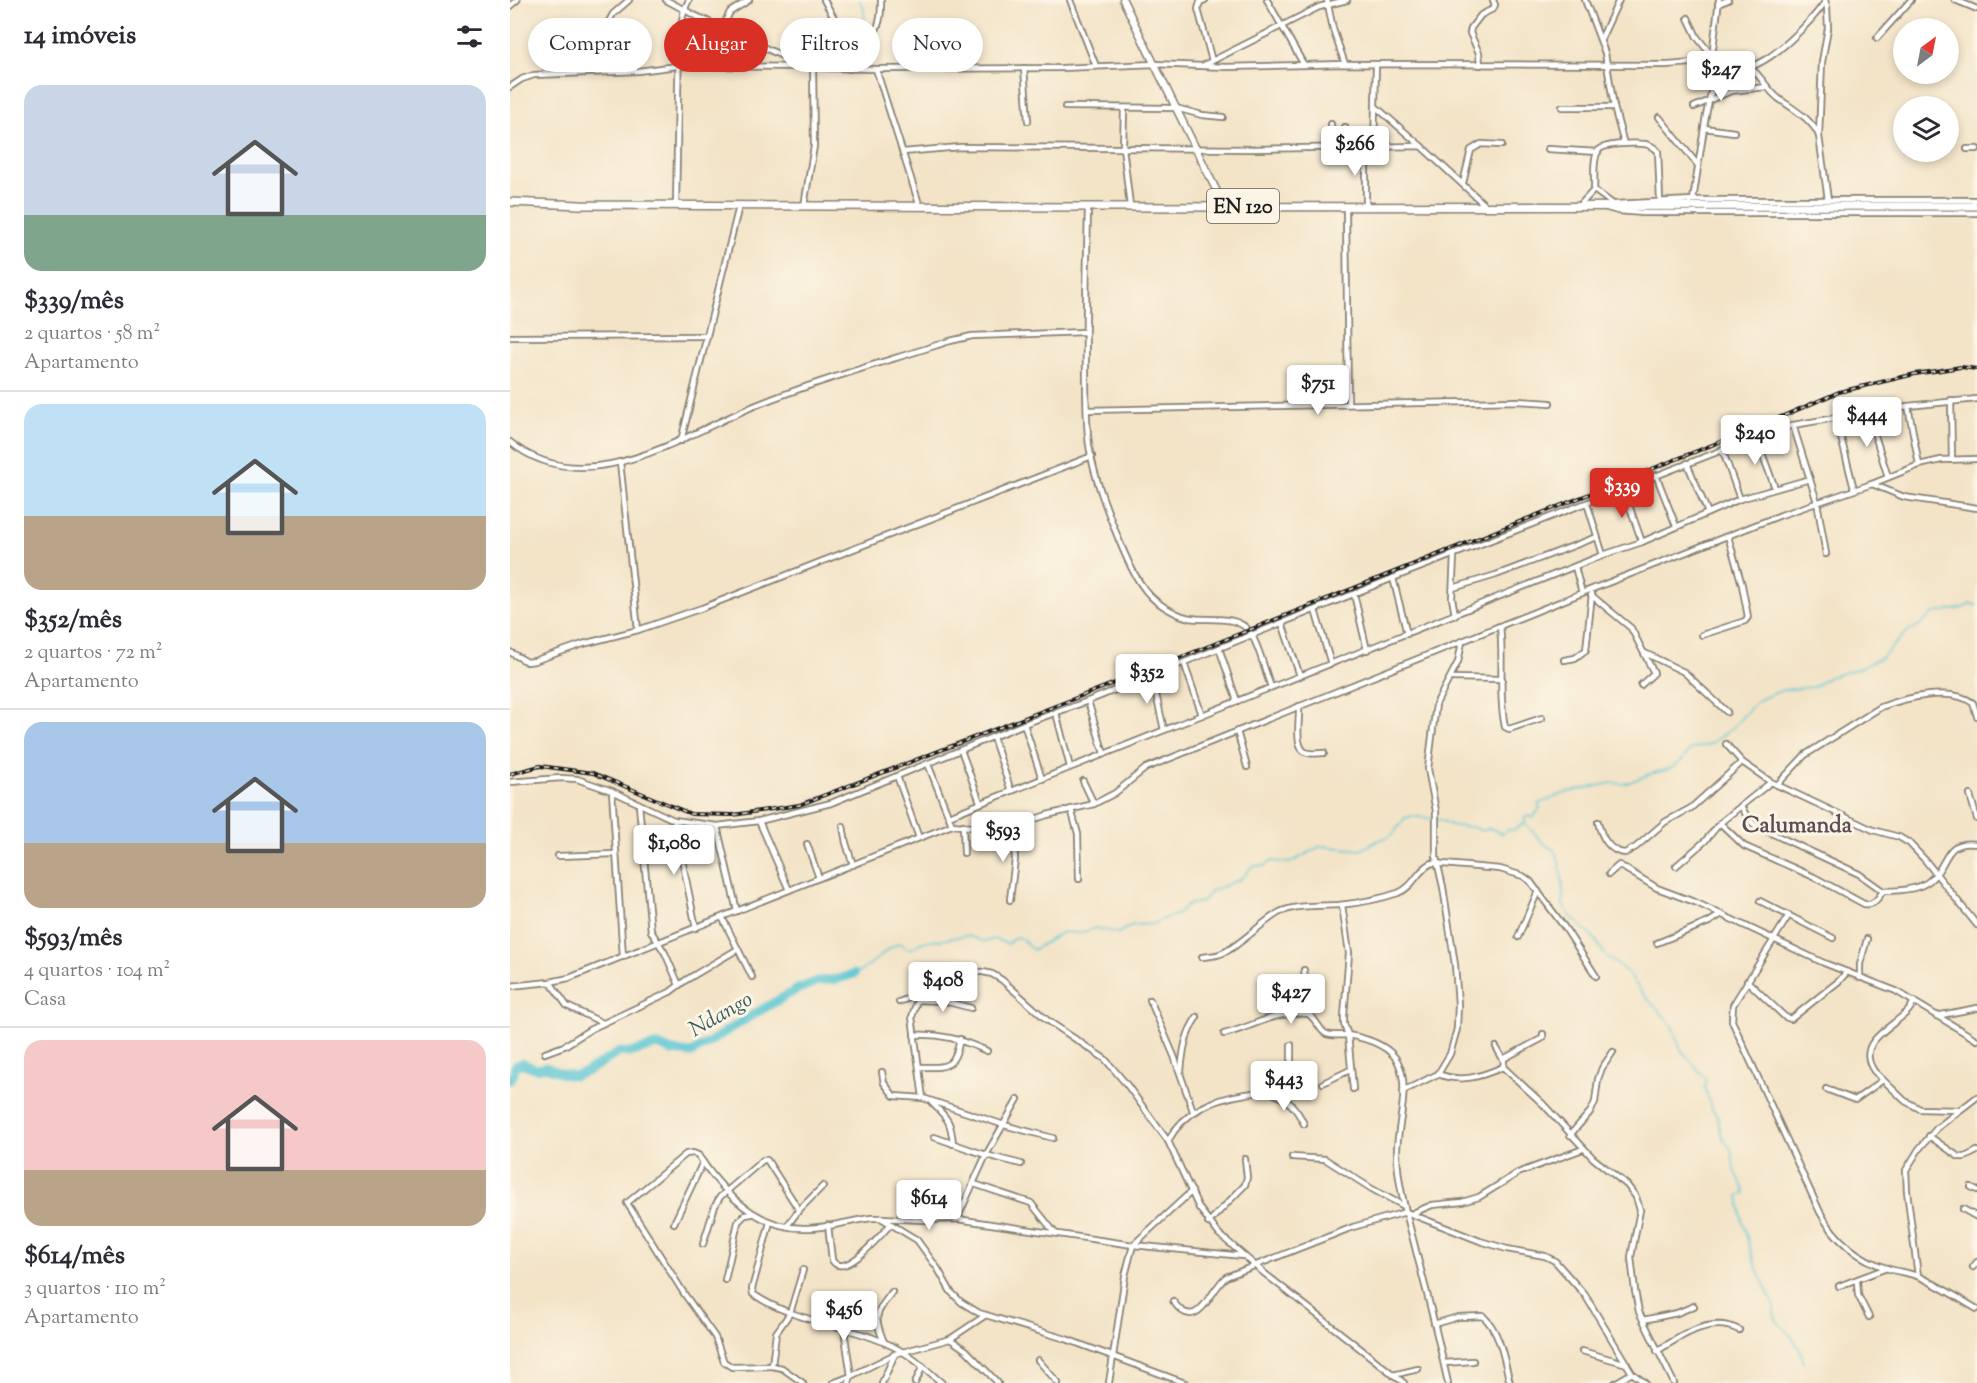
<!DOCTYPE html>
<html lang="pt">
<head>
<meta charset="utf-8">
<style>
  :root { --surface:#fff; --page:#f2f2f3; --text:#2b2b33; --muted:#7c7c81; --line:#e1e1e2; --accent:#d93025 }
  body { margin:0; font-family:"Sorts Mill Goudy",serif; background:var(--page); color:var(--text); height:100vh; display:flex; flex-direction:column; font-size:22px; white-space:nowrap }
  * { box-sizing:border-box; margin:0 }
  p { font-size:20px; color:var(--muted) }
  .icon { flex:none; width:33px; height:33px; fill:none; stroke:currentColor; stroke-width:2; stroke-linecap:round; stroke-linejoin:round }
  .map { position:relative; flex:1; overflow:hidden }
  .details { display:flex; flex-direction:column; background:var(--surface); width:510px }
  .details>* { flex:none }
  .top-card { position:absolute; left:18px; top:18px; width:570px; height:54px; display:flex; gap:12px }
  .needle { width:39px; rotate:32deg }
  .buttons { position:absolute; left:1383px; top:18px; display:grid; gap:12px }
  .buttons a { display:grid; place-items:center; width:66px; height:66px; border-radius:50%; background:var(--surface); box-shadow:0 3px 9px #0003; font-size:30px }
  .price { position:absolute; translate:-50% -51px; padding:0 14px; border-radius:6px; background:#fff; color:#222; font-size:20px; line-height:39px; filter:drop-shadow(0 2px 3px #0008) }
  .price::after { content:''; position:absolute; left:50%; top:36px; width:18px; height:14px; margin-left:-9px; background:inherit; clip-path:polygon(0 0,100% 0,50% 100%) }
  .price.selected { background:var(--accent); color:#fff }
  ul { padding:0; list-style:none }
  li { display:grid; align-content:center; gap:12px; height:318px; padding:0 24px }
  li+li { border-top:2px solid var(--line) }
  li span { display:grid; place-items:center; height:186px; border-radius:18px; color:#555 }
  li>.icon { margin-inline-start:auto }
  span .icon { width:108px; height:108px; fill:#fffc; stroke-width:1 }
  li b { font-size:26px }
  h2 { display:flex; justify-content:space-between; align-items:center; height:72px; padding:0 24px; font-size:26px }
  .chip { padding:0 21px; border-radius:27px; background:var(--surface); box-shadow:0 3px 9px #0003; font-size:21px; line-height:54px }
  .chip.selected { background:var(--accent); color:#fff }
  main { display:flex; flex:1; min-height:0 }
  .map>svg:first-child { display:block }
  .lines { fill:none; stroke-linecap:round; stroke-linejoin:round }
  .stream { stroke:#5ac6d3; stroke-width:1.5 }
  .river { stroke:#5ac6d3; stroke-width:9 }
  .street-casing { stroke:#888072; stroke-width:8 }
  .secondary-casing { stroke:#888072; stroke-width:9 }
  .primary-casing { stroke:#888072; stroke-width:10 }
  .street { stroke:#fff; stroke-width:4.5 }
  .secondary { stroke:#fff; stroke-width:6 }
  .primary { stroke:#fff; stroke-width:7 }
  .rail-casing { stroke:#1c1c1c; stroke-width:4 }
  .rail { stroke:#fcf5e5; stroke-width:1.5; stroke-dasharray:4.5; stroke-linecap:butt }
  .labels { text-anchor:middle; stroke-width:6; stroke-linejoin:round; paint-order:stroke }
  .shield { fill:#fcf5e5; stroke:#5f5d58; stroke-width:1.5 }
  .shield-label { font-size:20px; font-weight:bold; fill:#1c1c1c }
  .neighbourhood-label { font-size:22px; font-weight:bold; fill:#5e4d55; stroke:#fcf5e5 }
  .water-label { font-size:22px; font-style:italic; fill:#32585c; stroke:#fcf5e5 }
</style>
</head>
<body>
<main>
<section class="details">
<h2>14 imóveis<svg class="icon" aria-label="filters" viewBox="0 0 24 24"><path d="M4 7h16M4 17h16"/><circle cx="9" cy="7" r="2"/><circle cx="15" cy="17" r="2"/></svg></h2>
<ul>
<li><span style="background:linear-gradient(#c9d6e8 70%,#7fa58c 0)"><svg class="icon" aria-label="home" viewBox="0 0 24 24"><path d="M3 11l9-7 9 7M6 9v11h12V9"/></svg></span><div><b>$339/mês</b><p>2 quartos · 58 m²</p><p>Apartamento</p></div></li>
<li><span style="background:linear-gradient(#bfe0f5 60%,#b9a48a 0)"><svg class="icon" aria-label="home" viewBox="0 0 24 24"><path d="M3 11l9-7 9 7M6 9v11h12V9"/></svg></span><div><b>$352/mês</b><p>2 quartos · 72 m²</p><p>Apartamento</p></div></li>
<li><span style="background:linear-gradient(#a9c7e8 65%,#b9a48a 0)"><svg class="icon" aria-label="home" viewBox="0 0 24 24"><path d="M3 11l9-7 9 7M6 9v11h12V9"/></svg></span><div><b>$593/mês</b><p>4 quartos · 104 m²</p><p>Casa</p></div></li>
<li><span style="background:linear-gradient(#f6c9c9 70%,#b9a48a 0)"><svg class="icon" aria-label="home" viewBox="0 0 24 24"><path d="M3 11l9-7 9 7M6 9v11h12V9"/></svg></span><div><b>$614/mês</b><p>3 quartos · 110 m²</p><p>Apartamento</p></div></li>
</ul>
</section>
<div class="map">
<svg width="1467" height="1383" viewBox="0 0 1467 1383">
  <rect width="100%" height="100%" fill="#fcf5e5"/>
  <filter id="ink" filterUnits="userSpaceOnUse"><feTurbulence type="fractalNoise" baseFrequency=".0167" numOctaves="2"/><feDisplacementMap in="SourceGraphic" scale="12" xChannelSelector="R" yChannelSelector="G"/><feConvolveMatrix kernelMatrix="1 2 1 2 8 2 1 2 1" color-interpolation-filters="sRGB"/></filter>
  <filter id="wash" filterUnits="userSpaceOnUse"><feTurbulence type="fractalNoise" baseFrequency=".008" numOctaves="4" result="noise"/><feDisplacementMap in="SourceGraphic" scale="24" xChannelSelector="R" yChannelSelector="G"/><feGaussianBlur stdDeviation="1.35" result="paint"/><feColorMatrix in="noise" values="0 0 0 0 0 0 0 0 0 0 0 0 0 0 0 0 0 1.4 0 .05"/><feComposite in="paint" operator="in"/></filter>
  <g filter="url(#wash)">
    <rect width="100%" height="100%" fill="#f3e4c8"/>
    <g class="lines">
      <g class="stream">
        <polyline points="349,0 354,9 355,23"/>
        <polyline points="1015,823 1032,842 1044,850 1049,861 1053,885 1053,905 1061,917 1084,938 1095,955 1118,973 1133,994 1153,1015 1162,1026 1171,1050 1196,1079 1195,1088 1201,1108 1207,1116 1212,1137 1221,1149 1224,1167 1235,1193 1229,1196 1232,1219 1241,1252 1247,1269 1264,1305 1264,1314 1267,1321 1281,1336 1290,1350 1294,1363"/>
        <path d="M344,974c10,-1 31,-26 46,-31l8,6c7,-1 12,-7 18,-8 5,-1 10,0 15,-1 8,-1 16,-4 24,-4 12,0 17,10 28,3l15,5c13,-16 15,0 25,6l30,-18 16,1 17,-5 22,5 15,-8 21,-1 11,-6 14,-4 5,-7 5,-3 13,-2 9,-11 30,-12 11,-13h12l8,-5 18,2 31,-17 40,4 18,-10 8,-2 6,-4 12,-16 7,-2 28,4 14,6 19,1 9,4 8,-3 12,6 5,-4h7l11,-7v-6l4,-1 4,2 7,-10 -2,-4 30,-12 44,-9 13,1 25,-10 20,-5 11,-8 10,-12 20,-5 21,-16 23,-25 8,-5 20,-8 30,-3 16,-10 31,-9 22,-11 27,-27 8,-3 17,-14 29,-5 8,-4 6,1"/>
      </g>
      <polyline class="river" points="0,1080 4,1074 5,1066 12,1063 26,1069 36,1067 53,1074 64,1076 76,1072 110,1052 119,1053 148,1045 162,1051 182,1053 244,1014 288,989 308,981 328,979 344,974"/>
    </g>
  </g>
  <g filter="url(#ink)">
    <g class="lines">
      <g class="street-casing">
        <g id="street">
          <path d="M156,0l28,15 97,45 22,7 14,1 49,1 186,-1 92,-4 72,3 119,-3 321,1c21,-1 71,-9 87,5 10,9 15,20 25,28 15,11 34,21 41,38"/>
          <polyline points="314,0 329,27 354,44"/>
          <polyline points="560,0 586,66"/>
          <polyline points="695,0 690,2 688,9 702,61"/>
          <polyline points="757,0 794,65"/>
          <polyline points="817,0 823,29 835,64"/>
          <polyline points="1075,0 1095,53 1104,107 1114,144"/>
          <polyline points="1315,0 1317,7 1318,28 1312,62 1309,136 1318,200"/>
          <polyline points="1445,0 1467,9"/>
          <polyline points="1208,4 1218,0"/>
          <polyline points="0,6 7,0"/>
          <polyline points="1178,18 1187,37 1202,56"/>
          <polyline points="95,28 103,14 119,0"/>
          <polyline points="212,28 220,12 239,0"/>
          <polyline points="1367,38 1401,0"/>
          <polyline points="1091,39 1109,0"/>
          <polyline points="694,65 809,7 837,0"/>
          <polyline points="970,65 969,53 960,33 961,28 971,15 983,9 985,5 983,0"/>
          <path d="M1239,67c24,-6 62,-45 76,-65"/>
          <polyline points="514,68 518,121"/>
          <path d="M339,69c6,-22 15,-20 25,-36 7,-10 7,-21 7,-33"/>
          <polyline points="366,69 410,207"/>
          <polyline points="0,87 12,79 24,75 128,71 167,66 303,67 304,146 294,206"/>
          <polyline points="555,107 666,108 692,115 713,117"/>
          <polyline points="866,107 911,146"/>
          <polyline points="1052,107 1104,107"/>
          <polyline points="1184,107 1221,91 1256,87"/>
          <polyline points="614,109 613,147 620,206"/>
          <polyline points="1149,117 1187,164"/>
          <polyline points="821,124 823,147"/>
          <polyline points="835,127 836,148"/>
          <polyline points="1194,128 1224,132"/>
          <polyline points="856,148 856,207"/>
          <polyline points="864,148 866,65"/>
          <polyline points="1038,149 1088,152"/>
          <polyline points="1457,149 1467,149"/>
          <polyline points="393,152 450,147 744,149 911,146 976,206"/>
          <polyline points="953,183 961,150 971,144 992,145"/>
          <polyline points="1084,190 1103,204"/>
          <polyline points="1183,200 1196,115 1201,92 1202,56 1209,0"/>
          <polyline points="1105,204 1183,200 1467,200"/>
          <path d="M1070,205l14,-15c1,-11 -2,-29 4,-39 5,-8 38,-8 47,-7 6,1 9,3 13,7l2,50"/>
          <polyline points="166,206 169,37 174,10 179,0"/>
          <path d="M578,207c-1,55 -3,110 -2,165 0,24 0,49 3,73 5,33 18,65 30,95 9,22 20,48 38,62 10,7 21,14 33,16 19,3 47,-4 60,14 9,13 15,40 21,55"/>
          <polyline points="836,207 838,404"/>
          <polyline points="1097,208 1108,211 1133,213 1467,213"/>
          <polyline points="0,337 197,336"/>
          <polyline points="1441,400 1442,460"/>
          <polyline points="1398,406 1409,465"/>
          <polyline points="577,410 1008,401 1040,403"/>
          <polyline points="1358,413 1378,477"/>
          <polyline points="1326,418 1344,489"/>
          <polyline points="1283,425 1307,502 1316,554"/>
          <polyline points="1246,437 1265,488"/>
          <polyline points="171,441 229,206"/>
          <path d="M0,442c79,64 178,-11 254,-40 61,-24 124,-41 186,-61l22,-5 113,-4"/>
          <polyline points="1212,449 1230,499"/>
          <polyline points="110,462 128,630"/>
          <polyline points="1177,463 1198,513"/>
          <polyline points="1146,475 1166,526"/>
          <polyline points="1362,484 1394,497 1467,508"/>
          <polyline points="1113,488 1132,542"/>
          <polyline points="1077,503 1093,555"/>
          <polyline points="944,556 942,598 945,615"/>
          <polyline points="1065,567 1072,593"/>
          <polyline points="883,578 897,634"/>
          <polyline points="943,588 986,575 1087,537"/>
          <polyline points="844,594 857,650"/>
          <polyline points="1081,595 1121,628 1144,673 1131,685"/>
          <polyline points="805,610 821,664"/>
          <polyline points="772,623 790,676"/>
          <path d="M990,626c4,33 -2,68 5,101l4,2 33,-11"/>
          <polyline points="1192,635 1235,621 1238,617 1232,585 1218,536"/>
          <polyline points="709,648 727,701"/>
          <polyline points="0,652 17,662 24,661 73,644 128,630 192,608 582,456"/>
          <polyline points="1135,653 1174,672 1217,712"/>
          <polyline points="1054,660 1065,658 1076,650 1082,594"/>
          <polyline points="674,663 692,715"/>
          <polyline points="642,676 654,730"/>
          <polyline points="941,678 992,679"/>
          <polyline points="578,701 594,754"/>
          <path d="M789,706c1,13 -6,44 9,47 5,1 11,0 16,0"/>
          <polyline points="546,713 560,767"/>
          <polyline points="514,724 532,779"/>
          <polyline points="727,731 737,767"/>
          <polyline points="483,737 501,791"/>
          <polyline points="1216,744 1232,762 1261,782 1363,830 1389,837 1399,843 1415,860 1467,925"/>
          <polyline points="451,750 470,802"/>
          <polyline points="418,764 442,825"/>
          <polyline points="387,776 409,838"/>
          <polyline points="573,781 584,804"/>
          <polyline points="0,782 51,778 67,779 102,791 164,820 207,826 249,821 321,803 514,724 578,701 883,578 1246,437 1283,425 1398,406 1467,399"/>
          <path d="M1267,785l28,-30 76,-48c24,-9 70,-21 92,-4l4,13"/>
          <polyline points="102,791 113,957"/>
          <polyline points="1460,795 1467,819"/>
          <polyline points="129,805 141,931 155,953 169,985"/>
          <path d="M1231,806l8,14 7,6 103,48 24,17c14,0 35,-1 46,-10 21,-16 13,-42 48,-37"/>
          <polyline points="561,809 568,834 569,879"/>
          <polyline points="439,816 1093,555 1132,542 1230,499 1300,479"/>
          <polyline points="164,820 186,928"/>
          <polyline points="249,821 279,890"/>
          <path d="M1088,822c3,14 11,30 27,31l11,-6 29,-25 26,-14 51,-46"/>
          <path d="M1210,823l24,23 70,31 50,27c10,2 14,-6 19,-13"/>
          <polyline points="453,825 454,853"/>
          <polyline points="207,826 227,911"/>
          <polyline points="333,826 336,843 343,865"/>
          <polyline points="297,844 309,878"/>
          <polyline points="48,856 106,854"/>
          <polyline points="1166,866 1195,841 1210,823 1261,782"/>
          <polyline points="1099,874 1109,865 1147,888 1187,903 1314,963 1386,991 1467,1040"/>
          <polyline points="500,900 505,859 503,826"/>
          <polyline points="1250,901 1323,938"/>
          <path d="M832,905l7,48 -5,63v8l4,11c17,3 41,10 50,27 13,27 -1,62 -1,90 0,35 13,73 21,107 11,41 21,83 30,124"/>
          <path d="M1279,915l-56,90 -1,16 88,191c15,28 38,47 69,57 10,3 22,4 31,8 20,9 38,21 57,32"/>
          <polyline points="1008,937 1028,891"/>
          <polyline points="1147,943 1199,922 1212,914"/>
          <polyline points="228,949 242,977"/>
          <path d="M692,957c6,-1 13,-1 18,-3 18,-6 41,-32 60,-42 18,-8 41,-6 59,-7 20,-2 41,-6 59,-12 16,-6 20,-24 34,-30l68,6 23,7 7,5 35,47 31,48"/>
          <polyline points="794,970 799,1014"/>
          <polyline points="1350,978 1350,964 1357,939"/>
          <polyline points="1237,981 1275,1017 1281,1019 1329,981 1337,972"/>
          <polyline points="40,982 57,1006 93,1023"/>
          <polyline points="0,986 40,982 59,978 442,825 481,829 498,828 537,815 584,804 605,793 636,768 1072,593 1271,515 1362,484 1409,465 1431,460 1467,459"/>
          <polyline points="409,994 402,1017 413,1098"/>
          <polyline points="407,1000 434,1001 461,1008"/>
          <polyline points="640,1000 664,1056 683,1111"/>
          <path d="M1404,1001c-2,4 -4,9 -8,12 -17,16 -51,30 -32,58l31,30 15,8 38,1"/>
          <polyline points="389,1002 409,994 429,978 443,973 452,971 473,972 482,974 492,980 537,1020 595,1059 617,1085 658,1141 689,1208 709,1234 754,1273 894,1383"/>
          <polyline points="1426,1016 1467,1008"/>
          <path d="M714,1034c29,-7 55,-25 85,-20 18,17 6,23 39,21l5,54"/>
          <path d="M404,1035c27,-2 48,5 73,16"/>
          <polyline points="35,1053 54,1046 81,1029 160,992 176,980 228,949 212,917"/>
          <polyline points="993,1059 1033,1038 1033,1034"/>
          <path d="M409,1067c27,0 35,3 41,-28"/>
          <polyline points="993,1067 1033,1104 1083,1158 1117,1185 1126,1197 1130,1210 1121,1257 1125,1291 1129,1312 1164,1383"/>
          <path d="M671,1071c2,-20 4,-37 16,-54"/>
          <polyline points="372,1072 374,1083 384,1096 413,1098 494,1125 543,1138"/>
          <path d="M928,1074c23,9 42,3 65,-7l1,-6 -8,-14"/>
          <polyline points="813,1083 840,1070"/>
          <polyline points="1316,1089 1345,1100 1373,1080"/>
          <polyline points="893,1091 928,1074 940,1054 947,1029 948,1004 945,965 933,887 926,857 926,811 918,769 926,704 948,662 952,642"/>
          <path d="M760,1092c18,7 26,15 34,32"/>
          <path d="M421,1102c16,16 20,18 22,42"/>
          <polyline points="1060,1135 1081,1111 1085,1102 1088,1079 1092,1068 1103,1052"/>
          <polyline points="1419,1136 1449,1157 1455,1157 1467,1151"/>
          <polyline points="424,1137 476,1155 511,1164"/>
          <path d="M658,1141c16,-30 45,-42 78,-47 15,-3 27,-1 41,-9l4,-15v-25"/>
          <polyline points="782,1157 815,1159 862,1189 894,1206"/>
          <polyline points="464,1184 521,1203 545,1233"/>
          <polyline points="1461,1187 1467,1190"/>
          <polyline points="1453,1209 1467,1217"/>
          <polyline points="903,1213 922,1205 952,1202 969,1197 1008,1173 1073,1149"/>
          <polyline points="447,1219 476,1155 508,1099"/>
          <path d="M260,1222l-18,67 1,5c42,29 96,30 141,53 18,9 33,23 48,36"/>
          <polyline points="164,1223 193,1162"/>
          <polyline points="698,1223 735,1185 737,1177 735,1159"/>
          <path d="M318,1225l4,35c12,21 49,-26 59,-36"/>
          <polyline points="277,1226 289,1210 313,1186"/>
          <polyline points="193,1244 205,1206 210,1197 253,1160 257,1160 289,1210"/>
          <polyline points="1463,1267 1467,1262"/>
          <polyline points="1408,1276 1397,1191 1396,1170 1409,1149 1427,1128 1467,1097"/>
          <polyline points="215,1280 228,1222 235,1215 242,1214"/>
          <polyline points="1347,1281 1348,1295 1359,1317"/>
          <polyline points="1329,1286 1377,1268"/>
          <path d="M663,1301c24,35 37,-11 53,-24l127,-50 53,-15 74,29 27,8 38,7 10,5 30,34 47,78 13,10"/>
          <polyline points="1133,1320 1167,1313 1184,1306"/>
          <path d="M924,1324l24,-7 25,-1c18,17 21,44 27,67"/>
          <polyline points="334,1330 341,1376 339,1383"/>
          <polyline points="440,1339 456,1350 488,1383"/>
          <path d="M374,1342c-11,-27 -9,-27 8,-50"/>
          <polyline points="1072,1351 1117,1364"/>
          <path d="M1147,1351c24,-15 54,-36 82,-21"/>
          <polyline points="528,1360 548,1383"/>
          <polyline points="934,1363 963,1361"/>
          <path d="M262,1366l-40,1 -8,-5 -9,-25 -30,-42 -58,-92 59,-49 7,-1 5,2c25,38 60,75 109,73 21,0 43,-7 64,-10h10"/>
          <polyline points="883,1375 908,1369"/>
          <polyline points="293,1383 272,1368 262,1366 266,1333 280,1313 293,1270"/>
          <polyline points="323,1383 341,1376 385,1354 440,1339 476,1315"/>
          <polyline points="372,1383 385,1354"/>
          <polyline points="405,1383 413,1366"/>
          <polyline points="599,1383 615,1276 623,1245 682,1191"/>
          <polyline points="675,1383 556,1339 469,1313 451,1302 441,1292 428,1269 407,1240 371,1218 412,1220 447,1219 623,1245 733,1256"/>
          <polyline points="1105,1383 1122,1373"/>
        </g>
      </g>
      <g class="secondary-casing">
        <polyline id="secondary" points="613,0 714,206"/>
      </g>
      <g class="primary-casing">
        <polyline id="primary" points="0,202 70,205 578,207 1467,206"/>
      </g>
      <use href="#street" class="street"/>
      <use href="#secondary" class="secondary"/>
      <use href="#primary" class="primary"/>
      <g class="rail-casing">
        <polyline id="rail" points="0,774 30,766 83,773 181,814 223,815 289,805 654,664 1252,425 1329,392 1405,374 1451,367 1467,369"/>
      </g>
      <use href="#rail" class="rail"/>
    </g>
  </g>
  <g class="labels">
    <rect class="shield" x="697" y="189" width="72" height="34" rx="4.5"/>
    <g class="shield-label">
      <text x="733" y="213">EN 120</text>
    </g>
    <g class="neighbourhood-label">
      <text x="1287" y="832">Calumanda</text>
    </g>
    <g class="water-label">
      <text transform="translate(210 1013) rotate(-30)" y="8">Ndango</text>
    </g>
  </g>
</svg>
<div class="buttons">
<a><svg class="needle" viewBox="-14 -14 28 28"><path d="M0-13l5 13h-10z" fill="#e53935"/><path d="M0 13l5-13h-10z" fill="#7c7c81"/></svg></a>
<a><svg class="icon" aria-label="layers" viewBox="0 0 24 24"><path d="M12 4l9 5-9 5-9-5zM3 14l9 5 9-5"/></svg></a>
</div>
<b class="price" style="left:1211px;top:102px">$247</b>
<b class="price" style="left:845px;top:177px">$266</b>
<b class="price" style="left:808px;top:416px">$751</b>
<b class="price" style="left:1357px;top:448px">$444</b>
<b class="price" style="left:1245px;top:466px">$240</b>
<b class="price selected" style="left:1112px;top:519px">$339</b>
<b class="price" style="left:637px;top:705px">$352</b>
<b class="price" style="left:493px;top:863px">$593</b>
<b class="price" style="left:164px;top:876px">$1,080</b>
<b class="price" style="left:433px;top:1013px">$408</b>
<b class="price" style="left:781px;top:1025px">$427</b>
<b class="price" style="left:774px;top:1112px">$443</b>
<b class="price" style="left:419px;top:1231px">$614</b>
<b class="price" style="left:334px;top:1342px">$456</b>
<div class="top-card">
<a class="chip">Comprar</a>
<a class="chip selected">Alugar</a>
<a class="chip">Filtros</a>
<a class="chip">Novo</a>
</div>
</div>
</main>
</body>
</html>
